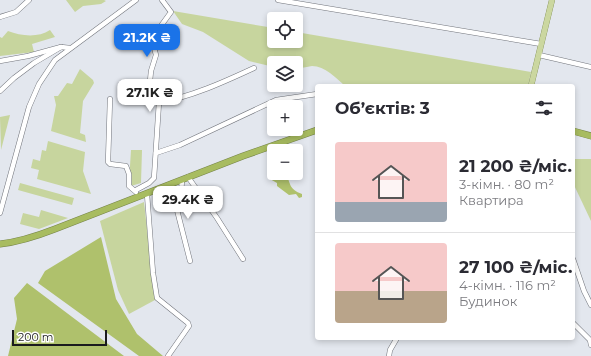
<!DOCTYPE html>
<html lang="uk">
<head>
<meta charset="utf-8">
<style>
  :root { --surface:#fff; --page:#f2f2f3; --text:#2b2b33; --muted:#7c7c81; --line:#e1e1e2; --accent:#1a73e8 }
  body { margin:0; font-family:Montserrat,sans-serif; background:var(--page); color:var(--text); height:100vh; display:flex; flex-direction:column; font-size:15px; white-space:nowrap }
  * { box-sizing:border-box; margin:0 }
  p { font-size:13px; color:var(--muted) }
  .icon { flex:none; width:22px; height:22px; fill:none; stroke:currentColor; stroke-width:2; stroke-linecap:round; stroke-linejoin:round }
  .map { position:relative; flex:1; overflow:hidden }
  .drawer { position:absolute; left:315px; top:84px; width:260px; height:256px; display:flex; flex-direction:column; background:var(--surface); border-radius:4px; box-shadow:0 2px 6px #0003 }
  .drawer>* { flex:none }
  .fabs { position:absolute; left:267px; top:12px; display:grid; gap:8px }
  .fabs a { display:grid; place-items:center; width:36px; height:36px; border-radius:4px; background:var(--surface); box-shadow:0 2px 6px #0003; font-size:20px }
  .scale { position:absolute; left:12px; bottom:10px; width:95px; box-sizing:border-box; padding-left:4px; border:2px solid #1a1b1e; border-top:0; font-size:11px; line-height:14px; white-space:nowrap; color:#1a1b1e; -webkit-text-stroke:3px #fff; paint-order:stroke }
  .price { position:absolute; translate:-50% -34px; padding:0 9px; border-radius:8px; background:#fff; color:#222; font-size:13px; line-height:26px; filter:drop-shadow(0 1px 2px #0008) }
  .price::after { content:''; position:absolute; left:50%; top:24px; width:12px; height:9px; margin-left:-6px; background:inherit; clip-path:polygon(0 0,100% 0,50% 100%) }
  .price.current { background:var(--accent); color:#fff }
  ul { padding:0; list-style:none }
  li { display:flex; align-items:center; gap:12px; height:100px; padding:0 20px }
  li+li { border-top:1px solid var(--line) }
  li span { display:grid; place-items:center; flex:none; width:112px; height:80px; border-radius:4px; color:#555 }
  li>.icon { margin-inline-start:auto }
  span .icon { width:48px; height:48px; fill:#fffc; stroke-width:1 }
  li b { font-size:17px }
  h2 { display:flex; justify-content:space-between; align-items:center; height:48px; padding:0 20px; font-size:17px }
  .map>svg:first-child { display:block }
  .green { fill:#c7d59e }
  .forest { fill:#afc16c }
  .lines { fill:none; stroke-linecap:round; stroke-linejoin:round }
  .minor-casing { stroke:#72757c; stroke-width:5.5 }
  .major-casing { stroke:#768449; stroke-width:6 }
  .highway-casing { stroke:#768449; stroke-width:7 }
  .minor { stroke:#fff; stroke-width:4.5 }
  .major { stroke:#cbd7a0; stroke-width:5.5 }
  .highway { stroke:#a8bc60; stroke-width:6 }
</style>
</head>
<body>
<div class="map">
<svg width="591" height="356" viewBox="0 0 591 356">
  <rect width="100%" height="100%" fill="#e3e7ee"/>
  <g class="green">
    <polygon points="66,0 104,0 106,1 101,4 83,6 75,12"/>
    <path d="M173,11l101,17v13h22v-9l235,40 -3,14h-183c-9,-8 -20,-20 -33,-20 -5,1 -11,2 -16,3v-6h-22v4l-25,-6 -46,-29 -21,-8z"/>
    <path d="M50,30l5,7 -23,7 2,8 -34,4v-19l2,1 6,-7c13,5 30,7 42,-1z"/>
    <polygon points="80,69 93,80 94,83 83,101 80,133 85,135 86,142 51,131 56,105 54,96 58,96 67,83 72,84"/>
    <polygon points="10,115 1,150 0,117"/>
    <polygon points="48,141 85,152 83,171 91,194 37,179 39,170 31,168 33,159 40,161 42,150 46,151"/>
    <polygon points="131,150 142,150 141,183 131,186 129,182"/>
    <polygon points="573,159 591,159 591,221 573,183"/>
    <polygon points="20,183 74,198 72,205 18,190"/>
    <polygon points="144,202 155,300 129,314 118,290 100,221"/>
    <polygon points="41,210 68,218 39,229 20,224 23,213 39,217"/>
  </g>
  <g class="forest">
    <path d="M275,173h11c5,12 3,16 16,21v3l-3,1 -3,-4 -7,1 -12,-9v-3l-7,-4z"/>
    <polygon points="101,237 116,299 137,334 163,356 139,356 38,283 45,271"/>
    <polygon points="27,283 124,356 8,356 17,319 14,298"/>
  </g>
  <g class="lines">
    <g class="minor-casing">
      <g id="minor">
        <polyline points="278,0 541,44"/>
        <polyline points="0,17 16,12 29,0"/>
        <polyline points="539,55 591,67"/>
        <polyline points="0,61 28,56 61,47 70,48"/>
        <polyline points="0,91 14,78 34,63 61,47"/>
        <polyline points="110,99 108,162 110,164 126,166 129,174 129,186 136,192"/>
        <polyline points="159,102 154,100 150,81 151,71 156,55 152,40 155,34 171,12 162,0"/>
        <polyline points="156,153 180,145 276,100 317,94"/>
        <polyline points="188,177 217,218 243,259"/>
        <polyline points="182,180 181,194 176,206 190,261"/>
        <path d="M136,190l13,-7 5,-5 5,-76c30,-4 67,-21 95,-34"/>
        <polyline points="147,194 153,273 157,298 188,323 189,326 168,356"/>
        <polyline points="0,213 29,107 39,84 55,60 136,0"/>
        <polyline points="573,259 584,291 591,305"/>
        <polyline points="573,323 590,340 591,345"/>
        <polyline points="389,356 390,350 397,338"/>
      </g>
    </g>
    <g class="major-casing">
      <polyline id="major" points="531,86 552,0"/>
    </g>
    <g class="highway-casing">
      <g id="highway">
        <polyline points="573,131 591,136"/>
        <path d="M0,244c19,-2 37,-8 55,-15l188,-73 74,-26"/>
      </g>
    </g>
    <use href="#minor" class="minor"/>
    <use href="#major" class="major"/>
    <use href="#highway" class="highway"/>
  </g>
</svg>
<div class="fabs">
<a><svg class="icon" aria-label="locate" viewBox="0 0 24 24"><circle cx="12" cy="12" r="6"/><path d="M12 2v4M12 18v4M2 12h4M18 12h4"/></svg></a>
<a><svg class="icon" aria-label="layers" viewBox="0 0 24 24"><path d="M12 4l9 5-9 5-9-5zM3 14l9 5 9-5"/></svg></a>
<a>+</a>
<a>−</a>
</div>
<div class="scale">200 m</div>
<b class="price current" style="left:147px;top:58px">21.2K ₴</b>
<b class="price" style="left:150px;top:113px">27.1K ₴</b>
<b class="price" style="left:188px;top:220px">29.4K ₴</b>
<section class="drawer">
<h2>Об’єктів: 3<svg class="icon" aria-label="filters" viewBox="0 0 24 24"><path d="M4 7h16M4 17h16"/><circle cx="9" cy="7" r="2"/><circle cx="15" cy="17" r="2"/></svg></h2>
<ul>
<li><span style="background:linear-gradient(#f6c9c9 75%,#9aa5b1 0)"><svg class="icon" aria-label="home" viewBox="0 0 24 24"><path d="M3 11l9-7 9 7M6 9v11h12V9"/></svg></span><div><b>21 200 ₴/міс.</b><p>3-кімн. · 80 m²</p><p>Квартира</p></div></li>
<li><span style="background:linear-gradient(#f6c9c9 60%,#b9a48a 0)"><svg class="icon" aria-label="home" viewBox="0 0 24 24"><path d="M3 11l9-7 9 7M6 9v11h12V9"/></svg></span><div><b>27 100 ₴/міс.</b><p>4-кімн. · 116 m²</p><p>Будинок</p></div></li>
</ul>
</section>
</div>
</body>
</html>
